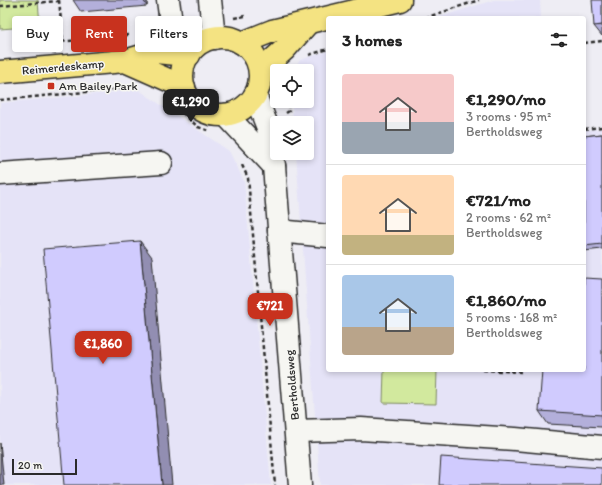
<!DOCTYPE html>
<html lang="en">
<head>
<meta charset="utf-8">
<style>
  :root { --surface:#fff; --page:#f6f6f6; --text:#222; --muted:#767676; --line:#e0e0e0; --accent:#c8321e }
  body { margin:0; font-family:Itim,sans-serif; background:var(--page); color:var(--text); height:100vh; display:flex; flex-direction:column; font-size:15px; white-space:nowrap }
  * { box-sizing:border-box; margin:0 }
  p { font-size:13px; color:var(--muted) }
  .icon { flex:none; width:22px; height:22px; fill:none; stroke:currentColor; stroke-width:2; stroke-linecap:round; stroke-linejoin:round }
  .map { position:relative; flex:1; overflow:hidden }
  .sheet { position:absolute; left:326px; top:16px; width:260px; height:356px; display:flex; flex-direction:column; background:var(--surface); border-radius:4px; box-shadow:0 2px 6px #0003 }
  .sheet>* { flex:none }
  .hud { position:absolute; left:12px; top:16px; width:254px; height:36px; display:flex; gap:8px }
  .controls { position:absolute; left:270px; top:64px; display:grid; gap:8px }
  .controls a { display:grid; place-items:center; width:44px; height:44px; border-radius:4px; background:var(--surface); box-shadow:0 2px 6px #0003; font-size:20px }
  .scale { position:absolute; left:12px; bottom:10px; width:65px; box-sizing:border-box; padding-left:4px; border:2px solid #2b2b2b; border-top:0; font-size:11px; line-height:14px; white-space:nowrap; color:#2b2b2b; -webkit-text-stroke:3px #f6f6f2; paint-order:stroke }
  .price { position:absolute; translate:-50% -34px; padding:0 9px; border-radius:8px; background:var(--accent); color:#fff; font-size:13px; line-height:26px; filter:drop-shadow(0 1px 2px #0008) }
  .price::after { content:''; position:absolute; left:50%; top:24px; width:12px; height:9px; margin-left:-6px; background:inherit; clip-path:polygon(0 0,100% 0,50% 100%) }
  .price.on { background:#222; color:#fff }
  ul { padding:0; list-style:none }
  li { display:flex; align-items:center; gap:12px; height:100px; padding:0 16px }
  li+li { border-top:1px solid var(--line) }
  li span { display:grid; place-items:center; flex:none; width:112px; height:80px; border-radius:4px; color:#555 }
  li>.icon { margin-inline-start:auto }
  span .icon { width:48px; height:48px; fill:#fffc; stroke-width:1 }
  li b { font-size:17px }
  h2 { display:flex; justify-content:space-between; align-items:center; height:48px; padding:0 16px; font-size:17px }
  .chip { padding:0 14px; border-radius:4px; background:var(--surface); box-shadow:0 2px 6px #0003; font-size:14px; line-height:36px }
  .chip.on { background:var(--accent); color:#fff }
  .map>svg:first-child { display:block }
  .built { fill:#e5e3f7 }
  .green { fill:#d2e99e; stroke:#7e8a64 }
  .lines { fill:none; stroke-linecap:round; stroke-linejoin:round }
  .minor-casing { stroke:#2b2b2b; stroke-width:25 }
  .major-casing { stroke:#2b2b2b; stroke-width:25 }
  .path { stroke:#2b2b2b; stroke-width:2.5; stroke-dasharray:4 3; stroke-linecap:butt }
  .minor { stroke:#f6f6f2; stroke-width:22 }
  .major { stroke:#f4e382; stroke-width:22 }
  .wall { fill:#b3afda; stroke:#2b2b2b }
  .shaded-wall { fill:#928eb2; stroke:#2b2b2b }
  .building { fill:#d0cbfe; stroke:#2b2b2b }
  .poi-dot { fill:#c8321e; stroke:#f6f6f2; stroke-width:1.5 }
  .labels { text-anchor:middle; stroke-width:3; stroke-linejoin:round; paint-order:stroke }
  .street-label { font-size:12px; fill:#2b2b2b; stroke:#f6f6f2 }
  .poi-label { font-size:12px; fill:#2b2b2b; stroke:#f6f6f2; text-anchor:start }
</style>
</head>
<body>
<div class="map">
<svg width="602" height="485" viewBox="0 0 602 485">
  <rect width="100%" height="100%" fill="#eeedf4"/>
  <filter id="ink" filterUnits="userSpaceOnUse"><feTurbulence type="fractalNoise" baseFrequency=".025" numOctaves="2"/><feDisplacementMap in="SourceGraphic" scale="8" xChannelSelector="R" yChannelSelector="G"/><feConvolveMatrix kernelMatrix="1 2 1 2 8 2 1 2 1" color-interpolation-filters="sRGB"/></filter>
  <g filter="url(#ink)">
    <g class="built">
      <polygon points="494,0 540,0 541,18 436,18"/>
      <polygon points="328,51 328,370 584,370 584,130 602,129 602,485 320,485 296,153 307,153 307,123 293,123 292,101 307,101 307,71 293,71 300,60"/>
      <polygon points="139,90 229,151 244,181 271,485 0,485 0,103"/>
    </g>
    <g class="green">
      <polygon points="0,0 38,0 40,26 0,29"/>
      <polygon points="384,370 437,370 436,404 383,403"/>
    </g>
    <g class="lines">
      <g class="minor-casing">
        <g id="minor">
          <polyline points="168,0 172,30"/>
          <polyline points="210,0 214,38"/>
          <polyline points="255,95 268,128 274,166 300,485"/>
          <polyline points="226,115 274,166"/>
          <polyline points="0,174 161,163"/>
          <polyline points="279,231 328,236"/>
          <polyline points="296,431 361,429 515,439 602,447"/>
        </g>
      </g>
      <g class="major-casing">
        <g id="major">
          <circle cx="221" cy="76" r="39"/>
          <polyline points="242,43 272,31 400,0"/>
          <polyline points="125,61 184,87"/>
          <polyline points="260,71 285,49 308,23"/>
          <polyline points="0,72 125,61 155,52 189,55"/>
        </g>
      </g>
      <g class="path">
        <polyline points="59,0 63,42"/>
        <polyline points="0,6 59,1"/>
        <polyline points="234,18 245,16"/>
        <polyline points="425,18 479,0"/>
        <polyline points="584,43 602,41"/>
        <polyline points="20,46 128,35"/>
        <polyline points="309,55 328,49"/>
        <polyline points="0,100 129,88"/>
        <polyline points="177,108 198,127 210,131"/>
        <polyline points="286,113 289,111 288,101"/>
        <polyline points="584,129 602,127"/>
        <polyline points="242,165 248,178 275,485"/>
        <polyline points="483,370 521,372"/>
      </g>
      <use href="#minor" class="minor"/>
      <use href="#major" class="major"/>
    </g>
    <g class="wall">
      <polygon points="73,0 147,0 147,6 81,12"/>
      <polygon points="602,0 602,36 594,26"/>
      <polygon points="602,134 602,249 584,251 584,136"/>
      <polygon points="602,279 602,427 548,424 539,411"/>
    </g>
    <g class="shaded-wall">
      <polygon points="143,0 147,0 147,6"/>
      <polygon points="140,241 152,257 172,485 162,485"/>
      <polygon points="0,443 4,485 0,485"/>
    </g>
    <g class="building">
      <polygon points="592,0 602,0 602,25 594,26"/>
      <polygon points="602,134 602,244 584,246 584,136"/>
      <polygon points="140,241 162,485 64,485 43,249"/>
      <polygon points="584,278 602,279 602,415 539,411 542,370 584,370"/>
      <polygon points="441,457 602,468 602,485 439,485"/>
    </g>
  </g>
  <rect class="poi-dot" x="47" y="82" width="8" height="8" rx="2"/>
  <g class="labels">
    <g class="street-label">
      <text transform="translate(63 67) rotate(-5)" y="4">Reimerdeskamp</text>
      <text transform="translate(292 385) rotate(-95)" y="4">Bertholdsweg</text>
    </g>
    <g class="poi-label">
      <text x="59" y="90">Am Bailey Park</text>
    </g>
  </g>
</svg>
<div class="controls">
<a><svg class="icon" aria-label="locate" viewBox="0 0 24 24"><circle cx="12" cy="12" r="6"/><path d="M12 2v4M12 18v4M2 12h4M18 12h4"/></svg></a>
<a><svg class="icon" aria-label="layers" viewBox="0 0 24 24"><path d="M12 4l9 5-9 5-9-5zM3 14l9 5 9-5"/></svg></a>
</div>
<div class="scale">20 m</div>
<b class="price on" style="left:191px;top:123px">€1,290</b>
<b class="price" style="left:270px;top:327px">€721</b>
<b class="price" style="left:103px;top:365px">€1,860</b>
<div class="hud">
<a class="chip">Buy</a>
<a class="chip on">Rent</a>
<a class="chip">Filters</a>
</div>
<section class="sheet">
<h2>3 homes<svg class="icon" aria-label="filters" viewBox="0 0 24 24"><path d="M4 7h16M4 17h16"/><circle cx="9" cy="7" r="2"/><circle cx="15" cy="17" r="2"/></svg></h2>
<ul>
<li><span style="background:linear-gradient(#f6c9c9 60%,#9aa5b1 0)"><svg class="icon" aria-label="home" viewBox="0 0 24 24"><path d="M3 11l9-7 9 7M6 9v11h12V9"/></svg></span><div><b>€1,290/mo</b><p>3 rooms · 95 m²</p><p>Bertholdsweg</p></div></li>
<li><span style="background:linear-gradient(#ffd9b3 75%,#c2b280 0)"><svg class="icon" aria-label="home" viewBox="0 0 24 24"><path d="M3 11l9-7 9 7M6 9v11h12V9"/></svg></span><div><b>€721/mo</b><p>2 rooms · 62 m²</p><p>Bertholdsweg</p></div></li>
<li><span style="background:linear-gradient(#a9c7e8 65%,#b9a48a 0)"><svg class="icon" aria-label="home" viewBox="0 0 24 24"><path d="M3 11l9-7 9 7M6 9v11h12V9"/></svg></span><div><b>€1,860/mo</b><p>5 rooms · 168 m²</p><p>Bertholdsweg</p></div></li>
</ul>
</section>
</div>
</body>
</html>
